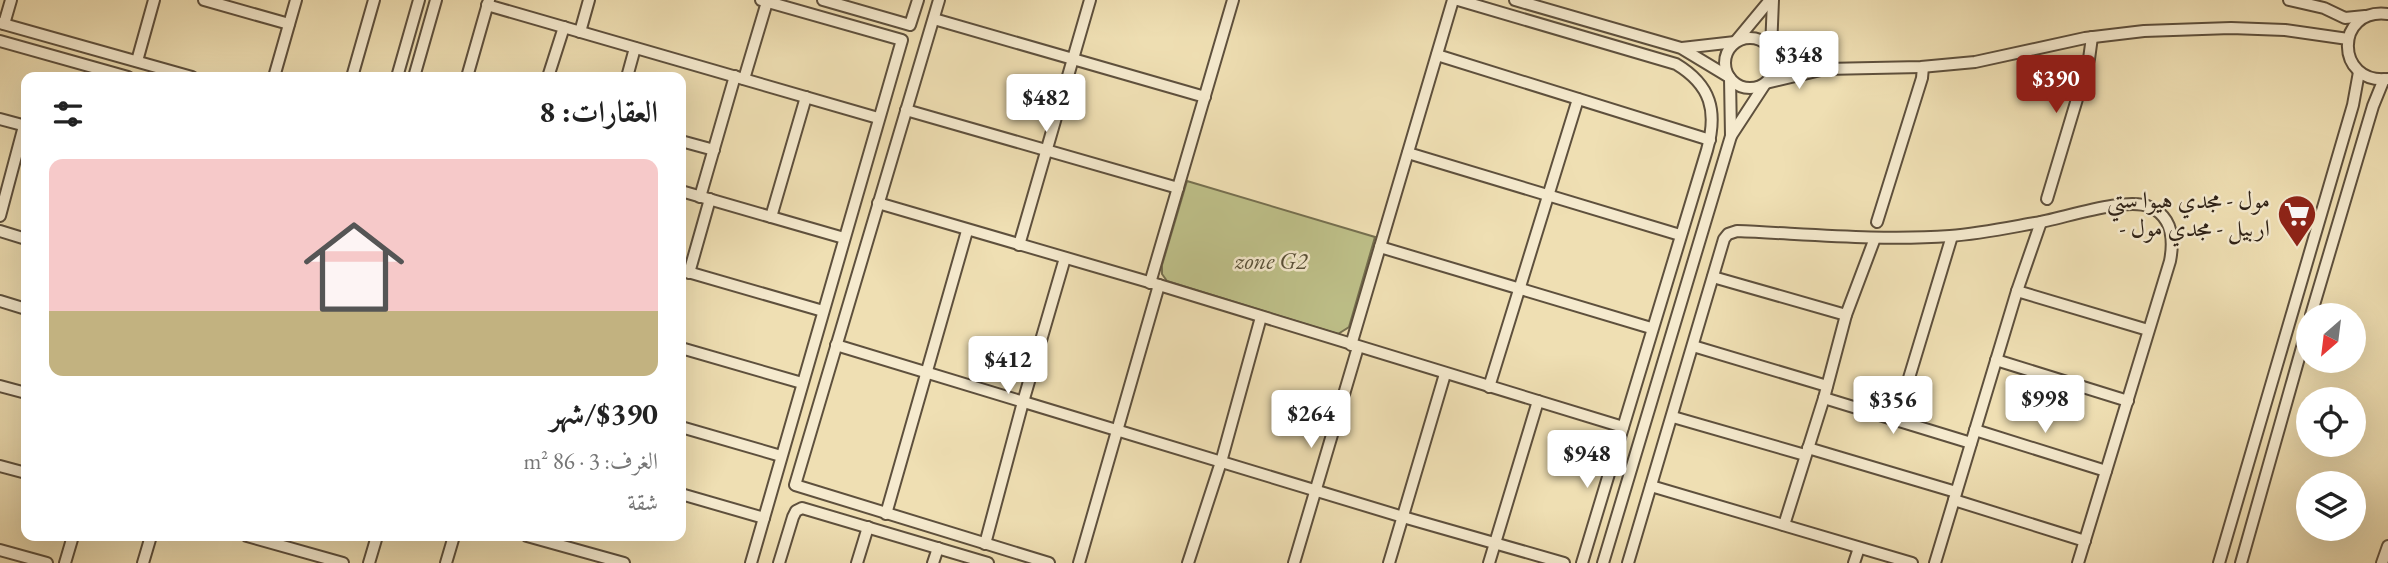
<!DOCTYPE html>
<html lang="ar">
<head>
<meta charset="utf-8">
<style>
  :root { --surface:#fff; --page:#f2f2f2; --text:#222; --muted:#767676; --accent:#8f2418 }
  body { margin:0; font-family:"EB Garamond",Amiri,serif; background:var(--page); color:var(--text); direction:rtl; height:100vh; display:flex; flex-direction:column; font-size:26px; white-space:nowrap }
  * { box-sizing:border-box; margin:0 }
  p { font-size:23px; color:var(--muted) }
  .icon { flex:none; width:38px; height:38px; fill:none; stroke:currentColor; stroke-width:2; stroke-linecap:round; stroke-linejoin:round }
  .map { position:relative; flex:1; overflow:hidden; direction:ltr }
  .drawer { position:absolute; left:21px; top:72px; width:665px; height:469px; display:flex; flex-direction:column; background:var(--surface); border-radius:14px; box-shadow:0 7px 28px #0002; direction:rtl }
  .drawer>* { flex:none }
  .needle { width:46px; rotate:208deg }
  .fabs { position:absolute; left:2296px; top:303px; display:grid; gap:14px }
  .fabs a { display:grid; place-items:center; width:70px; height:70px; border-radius:50%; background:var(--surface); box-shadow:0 7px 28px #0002; font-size:35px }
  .price { position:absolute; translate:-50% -60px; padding:0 16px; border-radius:7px; background:#fff; color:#222; font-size:23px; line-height:46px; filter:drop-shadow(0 2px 4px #0008) }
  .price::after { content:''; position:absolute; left:50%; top:42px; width:21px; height:16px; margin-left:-10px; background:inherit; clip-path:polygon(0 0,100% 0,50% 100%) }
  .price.current { background:var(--accent); color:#fff }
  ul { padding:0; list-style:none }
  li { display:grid; align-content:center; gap:14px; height:371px; padding:0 28px }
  li span { display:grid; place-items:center; height:217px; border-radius:14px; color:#555 }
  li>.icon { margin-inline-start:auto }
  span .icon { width:126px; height:126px; fill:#fffc; stroke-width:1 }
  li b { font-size:30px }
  h2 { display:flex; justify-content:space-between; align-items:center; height:84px; padding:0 28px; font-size:30px }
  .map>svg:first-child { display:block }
  .green { fill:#bec089; stroke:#767050; stroke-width:2 }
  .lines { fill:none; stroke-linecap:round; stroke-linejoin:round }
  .minor-casing { stroke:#5e503d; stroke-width:14 }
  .minor { stroke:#f5eace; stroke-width:10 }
  .labels { text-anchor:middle; stroke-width:5; stroke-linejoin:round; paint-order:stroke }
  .poi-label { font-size:24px; fill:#2e2116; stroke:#f5eace; text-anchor:end }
  .park-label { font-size:24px; font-style:italic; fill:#595138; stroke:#f5eace }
</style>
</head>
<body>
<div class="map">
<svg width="2388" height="563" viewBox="0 0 2388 563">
  <rect width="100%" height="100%" fill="#efdfb3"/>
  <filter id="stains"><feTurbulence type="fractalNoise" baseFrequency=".00286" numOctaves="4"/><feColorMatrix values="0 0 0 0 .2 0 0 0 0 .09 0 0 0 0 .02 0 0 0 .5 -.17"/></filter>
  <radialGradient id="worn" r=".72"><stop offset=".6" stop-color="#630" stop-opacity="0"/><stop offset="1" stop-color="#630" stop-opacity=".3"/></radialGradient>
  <polygon class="green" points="1187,181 1375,237 1349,327 1338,334 1167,281 1162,274 1162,265"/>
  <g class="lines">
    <g class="minor-casing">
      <g id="minor">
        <polyline points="204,0 289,24"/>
        <polyline points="823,0 910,25 918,0"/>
        <polyline points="939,0 795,485 1049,563"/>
        <path d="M1458,0l218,64c35,21 42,47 31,86l-125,413"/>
        <polyline points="1515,0 1681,48 1729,77"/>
        <polyline points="1773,0 1771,49 1822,69"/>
        <polyline points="2289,0 2324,8 2345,18 2365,16"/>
        <polyline points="487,5 878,118"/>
        <path d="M2388,14c-54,-7 -53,71 0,65"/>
        <polyline points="934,19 1205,97"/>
        <polyline points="0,23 192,77"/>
        <polyline points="4,24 11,0"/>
        <polyline points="580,32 589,0"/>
        <circle cx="1750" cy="63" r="25"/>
        <polyline points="0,41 128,77"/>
        <polyline points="1736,41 1770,0"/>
        <polyline points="1682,48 1735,42"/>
        <polyline points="1437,55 1710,140"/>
        <polyline points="137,61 154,0"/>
        <polyline points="274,77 296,0"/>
        <polyline points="352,77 374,0"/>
        <polyline points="397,77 419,0"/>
        <polyline points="414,77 436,0"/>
        <polyline points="467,77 489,0"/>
        <polyline points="548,77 564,27"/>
        <polyline points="627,77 635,48"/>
        <polyline points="1730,78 1731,136"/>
        <polyline points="744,79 767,2"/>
        <polyline points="1766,83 1825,69 1921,67 1975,62 2085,38 2144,31 2231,28 2285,30 2348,39"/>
        <polyline points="906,110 1178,188"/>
        <polyline points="0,119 26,126"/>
        <polyline points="681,141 714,150"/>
        <polyline points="1408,153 1680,235"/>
        <polyline points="681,191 844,238"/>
        <polyline points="700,197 735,76"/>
        <polyline points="2047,199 2089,59 2092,37"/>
        <polyline points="878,203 1159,285 1623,427"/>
        <polyline points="0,216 24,126"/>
        <polyline points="771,217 806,97"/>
        <polyline points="1877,222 1922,78 1923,67"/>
        <polyline points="0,231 26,239"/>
        <polyline points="1019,245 1090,0"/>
        <polyline points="1380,247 1651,328"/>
        <polyline points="681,270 823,311"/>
        <polyline points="689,273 710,199"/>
        <polyline points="1713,277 1846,315"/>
        <polyline points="1150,283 1233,0"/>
        <polyline points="2017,291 2148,330"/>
        <polyline points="0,301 26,309"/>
        <polyline points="2311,315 2373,106 2384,79"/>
        <polyline points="836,345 1403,517 1564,563"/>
        <polyline points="1351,345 1453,0"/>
        <polyline points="1693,346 1827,386"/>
        <polyline points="681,348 802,383"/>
        <polyline points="1996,360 2128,401"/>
        <polyline points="0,386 26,393"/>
        <polyline points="1489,387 1578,99"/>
        <polyline points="1824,398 1971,443"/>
        <polyline points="1673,417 1805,455"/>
        <polyline points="1896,421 1952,236"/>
        <polyline points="681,427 781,456"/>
        <polyline points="1975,430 2106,471"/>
        <polyline points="1808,448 1956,492"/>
        <polyline points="0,466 26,473"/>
        <polyline points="1651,486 1912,563"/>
        <polyline points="681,494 764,518"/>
        <polyline points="1954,500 2085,541"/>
        <polyline points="886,514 967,231"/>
        <polyline points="1784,525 1824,398 1846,315 1875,238"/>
        <polyline points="247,536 343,563"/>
        <polyline points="527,536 624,563"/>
        <polyline points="985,544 1023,402 1065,258"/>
        <polyline points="0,550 47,563"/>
        <polyline points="65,563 73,536"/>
        <polyline points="143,563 151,536"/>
        <polyline points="369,563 377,536"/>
        <polyline points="446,563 454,536"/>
        <polyline points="751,563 902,40 761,0"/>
        <polyline points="779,563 793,517 796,511 802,508 988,563"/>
        <polyline points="857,563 868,527"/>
        <polyline points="933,563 938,548"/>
        <polyline points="1079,563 1159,285"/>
        <polyline points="1188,563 1221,462 1261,317"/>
        <polyline points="1294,563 1358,347"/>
        <polyline points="1389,563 1445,374"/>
        <polyline points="1489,563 1538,401"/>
        <polyline points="1603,563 1731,136 1765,84"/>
        <path d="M1628,563l96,-324 4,-5 9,-3c71,3 143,10 213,5 28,-2 57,-8 85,-13 27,-4 91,-27 115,-16 23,10 24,33 20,54l-92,302"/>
        <polyline points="1854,563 1859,548"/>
        <polyline points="1935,563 2017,291 2041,222"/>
        <polyline points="2219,563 2353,105 2359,72"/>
        <polyline points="2241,563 2308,326"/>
        <polyline points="2382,563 2388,546"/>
      </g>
    </g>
    <use href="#minor" class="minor"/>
  </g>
  <defs>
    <g id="supermarket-pin" transform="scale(2.0125)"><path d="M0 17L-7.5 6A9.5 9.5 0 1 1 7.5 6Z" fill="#8f2418" stroke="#f5eace"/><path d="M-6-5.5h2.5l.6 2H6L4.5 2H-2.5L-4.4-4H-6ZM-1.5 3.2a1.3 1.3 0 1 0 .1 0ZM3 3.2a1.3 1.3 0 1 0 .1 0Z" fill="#fff"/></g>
  </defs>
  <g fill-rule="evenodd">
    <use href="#supermarket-pin" x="2297" y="214"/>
  </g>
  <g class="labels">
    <g class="poi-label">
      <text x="2270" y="208">مول - مجدي هيوا ستي<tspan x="2270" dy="28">- اربيل - مجدي مول</tspan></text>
    </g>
    <g class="park-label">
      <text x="1271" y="269">zone G2</text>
    </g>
  </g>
  <rect width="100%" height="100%" filter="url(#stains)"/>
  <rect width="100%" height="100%" fill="url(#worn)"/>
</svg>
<div class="fabs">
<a><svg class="needle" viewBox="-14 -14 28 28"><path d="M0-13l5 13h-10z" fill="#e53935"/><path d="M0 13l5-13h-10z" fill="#767676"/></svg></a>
<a><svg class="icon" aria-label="locate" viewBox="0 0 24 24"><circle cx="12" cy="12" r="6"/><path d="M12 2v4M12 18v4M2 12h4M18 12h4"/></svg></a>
<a><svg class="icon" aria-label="layers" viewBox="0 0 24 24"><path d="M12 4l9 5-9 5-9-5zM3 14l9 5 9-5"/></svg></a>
</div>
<b class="price" style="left:1799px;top:91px">$348</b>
<b class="price current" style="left:2056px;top:115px">$390</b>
<b class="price" style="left:1046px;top:134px">$482</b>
<b class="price" style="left:1008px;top:396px">$412</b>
<b class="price" style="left:2045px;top:435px">$998</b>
<b class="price" style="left:1893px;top:436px">$356</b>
<b class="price" style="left:1311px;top:450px">$264</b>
<b class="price" style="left:1587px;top:490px">$948</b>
<section class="drawer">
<h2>العقارات: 8<svg class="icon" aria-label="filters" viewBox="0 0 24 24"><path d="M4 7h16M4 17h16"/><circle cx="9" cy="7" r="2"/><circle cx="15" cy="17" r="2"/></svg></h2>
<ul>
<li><span style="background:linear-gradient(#f6c9c9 70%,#c2b280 0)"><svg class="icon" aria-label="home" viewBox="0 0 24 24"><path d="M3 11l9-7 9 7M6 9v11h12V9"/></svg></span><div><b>$390/شهر</b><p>الغرف: 3 · 86 m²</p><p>شقة</p></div></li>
</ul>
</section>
</div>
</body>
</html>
